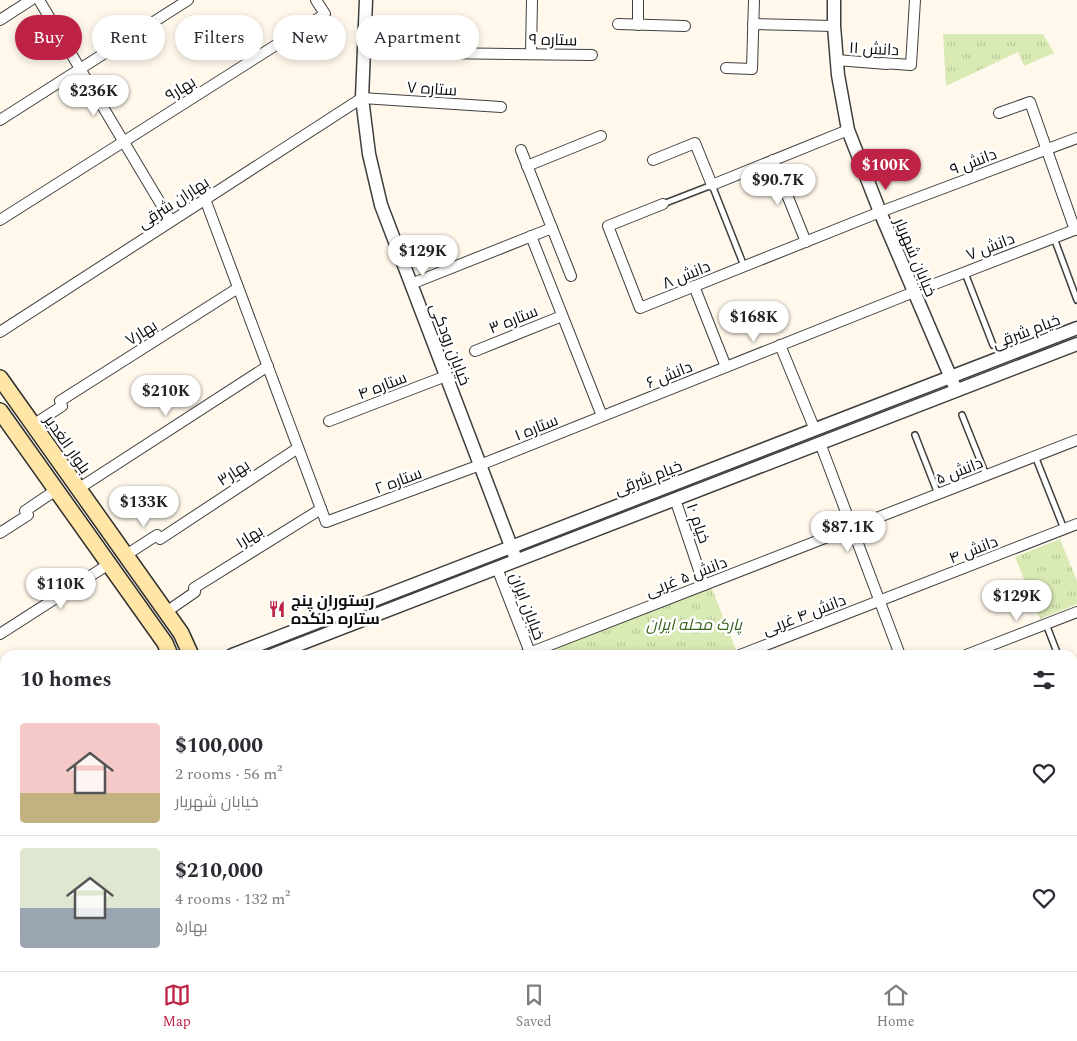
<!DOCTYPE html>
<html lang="en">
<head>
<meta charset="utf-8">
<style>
  :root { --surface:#fff; --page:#f7f7f7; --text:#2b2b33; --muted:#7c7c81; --line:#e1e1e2; --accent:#be2244 }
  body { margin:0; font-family:Spectral,Cairo,serif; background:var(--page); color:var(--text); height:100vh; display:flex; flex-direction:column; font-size:19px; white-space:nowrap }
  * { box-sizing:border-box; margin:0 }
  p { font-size:16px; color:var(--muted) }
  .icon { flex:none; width:28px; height:28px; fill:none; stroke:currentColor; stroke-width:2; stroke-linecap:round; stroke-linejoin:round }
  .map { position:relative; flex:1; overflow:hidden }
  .sheet { position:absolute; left:0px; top:650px; width:1078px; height:321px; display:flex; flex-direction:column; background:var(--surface); border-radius:15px 15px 0 0; box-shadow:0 2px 8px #0003 }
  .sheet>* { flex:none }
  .banner { position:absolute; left:15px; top:15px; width:500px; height:45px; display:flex; gap:10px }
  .price { position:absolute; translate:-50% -42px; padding:0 11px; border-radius:18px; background:#fff; color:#222; font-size:16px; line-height:32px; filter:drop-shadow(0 1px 2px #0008) }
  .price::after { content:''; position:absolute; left:50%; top:30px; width:15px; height:11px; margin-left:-8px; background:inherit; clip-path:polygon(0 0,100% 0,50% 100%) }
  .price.selected { background:var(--accent); color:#fff }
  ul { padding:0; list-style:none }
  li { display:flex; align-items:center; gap:15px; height:125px; padding:0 20px }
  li+li { border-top:1px solid var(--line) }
  li span { display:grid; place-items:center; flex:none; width:140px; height:100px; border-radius:5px; color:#555 }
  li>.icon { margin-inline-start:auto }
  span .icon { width:60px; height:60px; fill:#fffc; stroke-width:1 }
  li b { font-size:21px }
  h2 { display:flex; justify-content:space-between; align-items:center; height:60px; padding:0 20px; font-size:21px }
  .pill { padding:0 18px; border-radius:22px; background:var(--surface); box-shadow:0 2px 8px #0003; font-size:18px; line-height:45px }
  .pill.selected { background:var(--accent); color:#fff }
  .tabs { display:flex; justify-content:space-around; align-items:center; height:70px; border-top:1px solid var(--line); background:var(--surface); font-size:14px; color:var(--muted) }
  .tabs a { display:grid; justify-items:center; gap:2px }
  .tabs .selected { color:var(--accent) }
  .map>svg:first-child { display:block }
  .grass { fill:url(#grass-tufts) }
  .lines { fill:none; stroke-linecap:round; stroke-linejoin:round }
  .service-casing { stroke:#3f3f3f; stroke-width:8 }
  .minor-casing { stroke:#3f3f3f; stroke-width:12 }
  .tertiary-casing { stroke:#3f3f3f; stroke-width:15 }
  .secondary-casing { stroke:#2e2e2e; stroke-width:18 }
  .service { stroke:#fff; stroke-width:5 }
  .minor { stroke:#fff; stroke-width:10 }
  .tertiary { stroke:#fff; stroke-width:12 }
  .secondary { stroke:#ffe6a6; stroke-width:15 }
  .labels { text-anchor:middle; stroke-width:5; stroke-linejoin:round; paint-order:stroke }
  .street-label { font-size:16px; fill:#0c0c0c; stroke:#fff }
  .poi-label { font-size:16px; font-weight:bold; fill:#0c0c0c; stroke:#fff; text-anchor:start }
  .park-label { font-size:16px; font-style:italic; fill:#37641c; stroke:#fff }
</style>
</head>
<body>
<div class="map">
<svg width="1077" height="971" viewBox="0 0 1077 971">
  <defs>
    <pattern id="grass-tufts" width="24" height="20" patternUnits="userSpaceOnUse" patternTransform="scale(1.25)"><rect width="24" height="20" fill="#d9eab5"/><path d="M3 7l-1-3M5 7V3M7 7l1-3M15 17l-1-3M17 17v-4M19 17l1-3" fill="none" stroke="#b9c89a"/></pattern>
  </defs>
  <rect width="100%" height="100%" fill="#fff8eb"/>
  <g class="grass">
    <polygon points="943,34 1043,34 1054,53 1024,66 1018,52 946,86"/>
    <polygon points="1060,539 1077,581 1077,604 1040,619 1015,557"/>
    <polygon points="711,586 736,650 722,655 542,655 541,652"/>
  </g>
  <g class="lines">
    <g class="service-casing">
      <g id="service">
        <polyline points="663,204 712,185 744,266"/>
        <polyline points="1054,238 1077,300"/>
        <polyline points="965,273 993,345"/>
        <polyline points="962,415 986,475"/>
        <polyline points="915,435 938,494"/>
        <polyline points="1035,456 1064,529"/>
        <polyline points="1046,624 1058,655"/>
      </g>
    </g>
    <g class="minor-casing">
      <g id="minor">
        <polyline points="39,0 171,221"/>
        <polyline points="0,20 31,0"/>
        <polyline points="618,24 685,26"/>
        <polyline points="753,24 834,26"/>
        <polyline points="638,25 638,0"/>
        <polyline points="364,52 592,55"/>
        <polyline points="531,54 532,0"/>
        <polyline points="836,60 887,64"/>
        <polyline points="882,63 911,65 915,0"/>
        <polyline points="726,68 752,69 754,0"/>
        <polyline points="999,113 1030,102 1075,230"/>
        <polyline points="0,120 188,0"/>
        <polyline points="521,150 571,276"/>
        <polyline points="653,160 695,143 712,185 848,130"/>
        <polyline points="773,160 806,242"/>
        <polyline points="527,166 601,136"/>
        <polyline points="205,199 326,522 480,465 914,292 1077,229"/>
        <polyline points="663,204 608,226 640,308 880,212 1077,138"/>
        <polyline points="0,220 325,14 316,0"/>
        <polyline points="531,236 602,416"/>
        <polyline points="411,284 552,228"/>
        <polyline points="694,286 726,367"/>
        <polyline points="0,332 362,98 501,107"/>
        <polyline points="780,345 815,430"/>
        <polyline points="475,351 562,316"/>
        <polyline points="329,421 446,376"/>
        <polyline points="33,425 62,406 60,401 238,288"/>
        <polyline points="820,443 900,655"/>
        <polyline points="78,489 268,366"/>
        <polyline points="675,499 704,585"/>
        <polyline points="0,533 28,515 25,511 56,490"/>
        <polyline points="126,555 157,535 160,539 298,448"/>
        <polyline points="497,568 531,655"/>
        <polyline points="166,612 195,592 194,588 321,509"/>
        <polyline points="0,634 109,564"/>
        <polyline points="524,655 1077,440"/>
        <polyline points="740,655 1077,524"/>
        <polyline points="966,655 1077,612"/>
        <polyline points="1072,704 1077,702"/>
        <polyline points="1072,789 1077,787"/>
        <polyline points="0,793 5,794"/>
        <polyline points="0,868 5,869"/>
        <polyline points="0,934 5,935"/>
        <polyline points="136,966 154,970"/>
        <polyline points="627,966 629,971"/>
        <polyline points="1018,966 1020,971"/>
        <polyline points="39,971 40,966"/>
        <polyline points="248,971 249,966"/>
        <polyline points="584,971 596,966"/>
        <polyline points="837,971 849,966"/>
      </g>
    </g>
    <g class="tertiary-casing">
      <g id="tertiary">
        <polyline points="366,0 362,98 369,154 381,205 514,554"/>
        <polyline points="834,0 834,26 838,75 848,130 880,212 954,385"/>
        <polyline points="232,655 1077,328"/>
        <polyline points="272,655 1077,344"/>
        <polyline points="0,743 5,741"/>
        <polyline points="0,757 5,755"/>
      </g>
    </g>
    <g class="secondary-casing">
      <g id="secondary">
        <polyline points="0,378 181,633 191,655"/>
        <polyline points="0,411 165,643 170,655"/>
        <polyline points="1072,952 1077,949"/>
        <polyline points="364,966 367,971"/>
        <polyline points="386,966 390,971"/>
        <polyline points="1040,971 1048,966"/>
        <polyline points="1074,971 1077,970"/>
      </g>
    </g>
    <use href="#service" class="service"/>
    <use href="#minor" class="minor"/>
    <use href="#tertiary" class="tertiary"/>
    <use href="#secondary" class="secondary"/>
  </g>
  <defs>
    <g id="restaurant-bare" transform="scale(1.35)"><path d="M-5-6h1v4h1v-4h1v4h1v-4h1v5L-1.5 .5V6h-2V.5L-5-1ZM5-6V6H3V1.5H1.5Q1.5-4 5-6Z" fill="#be2244" stroke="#fff" stroke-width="2.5" paint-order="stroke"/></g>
  </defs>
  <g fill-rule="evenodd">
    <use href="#restaurant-bare" x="277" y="609"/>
  </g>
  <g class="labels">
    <g class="street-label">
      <text transform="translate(553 39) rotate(1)" y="6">ستاره ۹</text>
      <text transform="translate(874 48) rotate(3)" y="6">دانش ۱۱</text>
      <text transform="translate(180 88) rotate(-32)" y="6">بهار۹</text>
      <text transform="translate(432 88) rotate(4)" y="6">ستاره ۷</text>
      <text transform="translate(973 161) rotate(-21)" y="6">دانش ۹</text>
      <text transform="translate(173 202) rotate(-33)" y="6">بهاران شرقی</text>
      <text transform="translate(990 246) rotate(-21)" y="6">دانش ۷</text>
      <text transform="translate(916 257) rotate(67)" y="6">خیابان شهریار</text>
      <text transform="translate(686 274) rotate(-22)" y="6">دانش ۸</text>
      <text transform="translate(513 319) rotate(-22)" y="6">ستاره ۳</text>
      <text transform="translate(1026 331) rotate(-21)" y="6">خیام شرقی</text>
      <text transform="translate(141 332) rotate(-32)" y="6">بهار۷</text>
      <text transform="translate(451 344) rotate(69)" y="6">خیابان رودکی</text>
      <text transform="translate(669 374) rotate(-22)" y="6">دانش ۶</text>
      <text transform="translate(382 385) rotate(-21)" y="6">ستاره ۴</text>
      <text transform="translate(536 427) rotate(-22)" y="6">ستاره ۱</text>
      <text transform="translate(68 444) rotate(55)" y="6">بلوار الغدیر</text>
      <text transform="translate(959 470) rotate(-21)" y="6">دانش ۵</text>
      <text transform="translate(233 472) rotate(-33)" y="6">بهار۳</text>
      <text transform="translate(648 477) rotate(-21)" y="6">خیام شرقی</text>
      <text transform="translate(398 480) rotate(-20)" y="6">ستاره ۲</text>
      <text transform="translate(699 523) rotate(71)" y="6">خیام ۱۰</text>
      <text transform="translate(249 536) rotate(-32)" y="6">بهار۱</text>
      <text transform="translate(973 549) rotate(-21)" y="6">دانش ۴</text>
      <text transform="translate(686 576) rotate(-21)" y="6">دانش ۵ غربی</text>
      <text transform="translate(528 606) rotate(69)" y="6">خیابان ایران</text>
      <text transform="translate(804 614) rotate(-21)" y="6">دانش ۴ غربی</text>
    </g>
    <g class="poi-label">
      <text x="291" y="606">رستوران پنج<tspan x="291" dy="18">ستاره دلکده</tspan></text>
    </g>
    <g class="park-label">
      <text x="694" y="630">پارک محله ایران</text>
    </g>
  </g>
</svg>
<b class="price" style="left:94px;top:117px">$236K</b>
<b class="price selected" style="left:886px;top:191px">$100K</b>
<b class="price" style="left:778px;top:206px">$90.7K</b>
<b class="price" style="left:423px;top:277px">$129K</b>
<b class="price" style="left:754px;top:343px">$168K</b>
<b class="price" style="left:166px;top:417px">$210K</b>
<b class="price" style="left:144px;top:528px">$133K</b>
<b class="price" style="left:848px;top:553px">$87.1K</b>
<b class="price" style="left:61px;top:610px">$110K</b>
<b class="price" style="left:1017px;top:622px">$129K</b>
<div class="banner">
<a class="pill selected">Buy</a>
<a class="pill">Rent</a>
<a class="pill">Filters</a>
<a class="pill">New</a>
<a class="pill">Apartment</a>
</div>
<section class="sheet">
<h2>10 homes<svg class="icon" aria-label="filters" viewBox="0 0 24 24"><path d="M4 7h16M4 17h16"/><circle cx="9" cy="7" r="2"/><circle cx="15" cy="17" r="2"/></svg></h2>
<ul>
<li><span style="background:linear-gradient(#f6c9c9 70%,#c2b280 0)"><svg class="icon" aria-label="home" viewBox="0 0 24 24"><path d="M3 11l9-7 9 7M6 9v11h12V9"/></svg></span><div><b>$100,000</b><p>2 rooms · 56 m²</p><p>خیابان شهریار</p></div><svg class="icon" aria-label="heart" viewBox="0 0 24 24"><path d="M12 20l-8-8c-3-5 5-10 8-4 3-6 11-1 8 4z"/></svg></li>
<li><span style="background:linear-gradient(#dfe7d0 60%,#9aa5b1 0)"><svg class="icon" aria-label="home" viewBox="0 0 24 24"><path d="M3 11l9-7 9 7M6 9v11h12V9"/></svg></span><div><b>$210,000</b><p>4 rooms · 132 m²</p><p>بهار۵</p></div><svg class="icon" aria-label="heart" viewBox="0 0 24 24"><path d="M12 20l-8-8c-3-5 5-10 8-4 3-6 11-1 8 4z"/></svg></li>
</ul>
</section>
</div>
<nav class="tabs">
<a class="selected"><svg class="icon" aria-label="map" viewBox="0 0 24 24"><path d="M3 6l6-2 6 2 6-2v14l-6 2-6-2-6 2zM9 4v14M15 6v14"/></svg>Map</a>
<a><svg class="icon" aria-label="saved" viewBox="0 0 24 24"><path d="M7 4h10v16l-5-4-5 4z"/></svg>Saved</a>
<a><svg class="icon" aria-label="home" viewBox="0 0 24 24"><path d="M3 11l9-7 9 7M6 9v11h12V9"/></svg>Home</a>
</nav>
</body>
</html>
